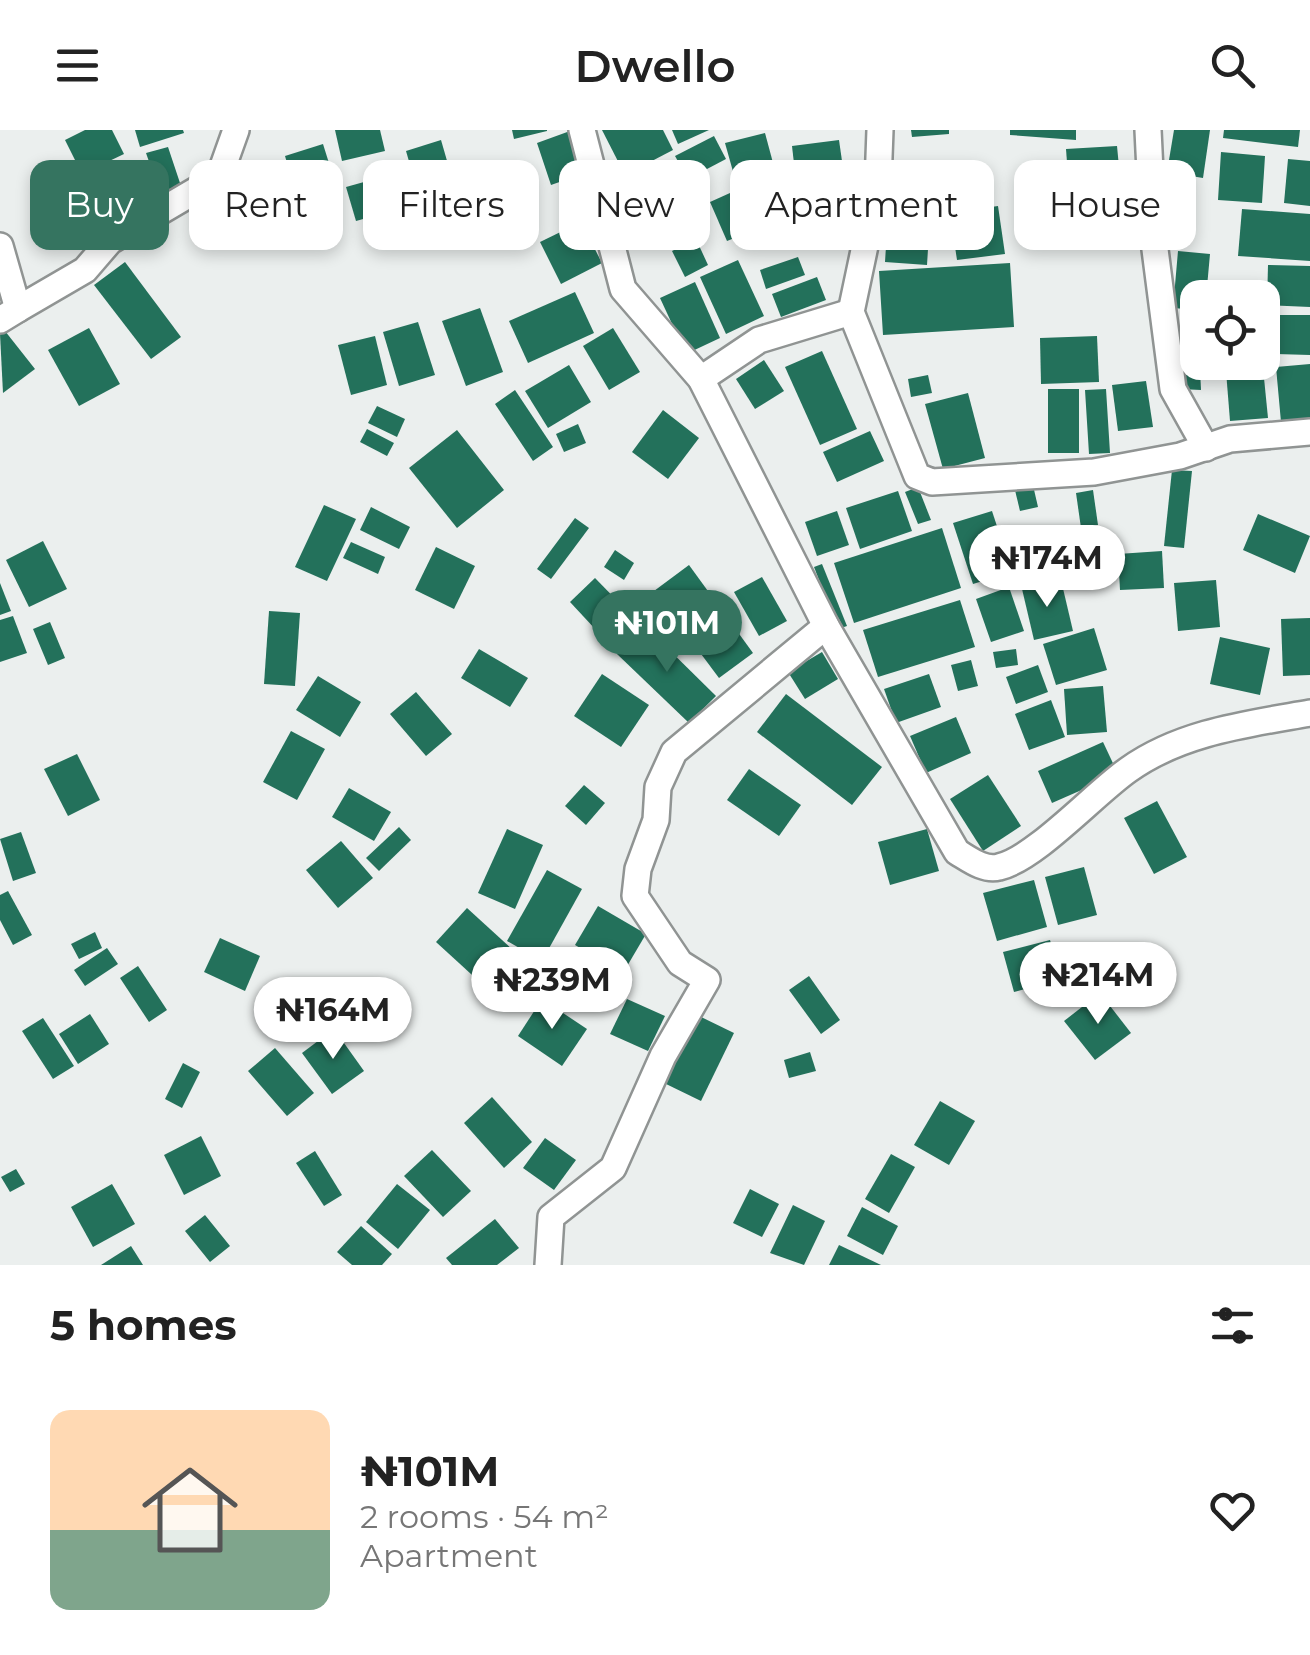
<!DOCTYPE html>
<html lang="en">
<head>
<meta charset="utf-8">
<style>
  :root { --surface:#fff; --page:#f2f2f2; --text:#222; --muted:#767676; --line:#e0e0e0; --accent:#357460 }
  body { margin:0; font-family:Montserrat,sans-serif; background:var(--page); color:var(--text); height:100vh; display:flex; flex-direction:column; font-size:38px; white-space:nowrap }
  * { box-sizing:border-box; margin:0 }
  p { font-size:32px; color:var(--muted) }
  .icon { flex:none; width:55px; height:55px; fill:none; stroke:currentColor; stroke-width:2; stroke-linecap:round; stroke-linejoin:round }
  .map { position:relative; height:1135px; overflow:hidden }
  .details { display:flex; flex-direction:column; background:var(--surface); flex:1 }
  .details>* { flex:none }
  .hud { position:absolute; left:30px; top:30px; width:1250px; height:90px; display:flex; gap:20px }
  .fabs { position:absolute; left:1180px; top:150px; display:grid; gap:20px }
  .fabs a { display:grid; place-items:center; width:100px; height:100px; border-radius:20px; background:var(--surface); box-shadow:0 5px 15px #0003; font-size:50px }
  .price { position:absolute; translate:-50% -85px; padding:0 22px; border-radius:35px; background:#fff; color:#222; font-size:32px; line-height:65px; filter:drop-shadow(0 2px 5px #0008) }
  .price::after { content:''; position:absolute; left:50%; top:60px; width:30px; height:22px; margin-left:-15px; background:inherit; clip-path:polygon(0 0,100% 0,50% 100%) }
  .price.on { background:var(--accent); color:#fff }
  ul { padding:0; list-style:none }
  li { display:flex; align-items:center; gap:30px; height:250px; padding:0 50px }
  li+li { border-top:2px solid var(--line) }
  li span { display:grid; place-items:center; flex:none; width:280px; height:200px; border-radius:20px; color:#555 }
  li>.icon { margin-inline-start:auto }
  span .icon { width:120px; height:120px; fill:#fffc; stroke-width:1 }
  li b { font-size:42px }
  h2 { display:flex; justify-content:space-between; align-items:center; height:120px; padding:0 50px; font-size:42px }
  .pill { padding:0 35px; border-radius:20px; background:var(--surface); box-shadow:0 5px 15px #0003; font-size:35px; line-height:90px }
  .pill.on { background:var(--accent); color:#fff }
  header { display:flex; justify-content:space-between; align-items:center; height:130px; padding:0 50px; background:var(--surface); font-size:45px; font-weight:600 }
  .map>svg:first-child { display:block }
  .building { fill:#23715b }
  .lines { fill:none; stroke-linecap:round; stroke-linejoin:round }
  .street-casing { stroke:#909493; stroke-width:30 }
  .street { stroke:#fff; stroke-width:25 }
</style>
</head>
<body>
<header><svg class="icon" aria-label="menu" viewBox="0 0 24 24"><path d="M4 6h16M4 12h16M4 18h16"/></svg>Dwello<svg class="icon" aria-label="search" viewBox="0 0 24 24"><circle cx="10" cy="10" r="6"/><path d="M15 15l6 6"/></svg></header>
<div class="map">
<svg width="1310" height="1135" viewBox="0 0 1310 1135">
  <rect width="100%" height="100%" fill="#ebefee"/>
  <g class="building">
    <polygon points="85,0 112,0 124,24 82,44 65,10"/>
    <polygon points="135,0 183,0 184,3 140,17"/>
    <polygon points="335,0 380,0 385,21 342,31"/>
    <polygon points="512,0 547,0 547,1 514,9"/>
    <polygon points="602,0 663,0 673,20 625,45"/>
    <polygon points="672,0 709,0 678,14"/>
    <polygon points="911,0 949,0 949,4 912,7"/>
    <polygon points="1010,0 1076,0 1076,10 1010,5"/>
    <polygon points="1174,0 1210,0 1203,48 1167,42"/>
    <polygon points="1224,0 1300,0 1298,17 1223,8"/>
    <polygon points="570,1 585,43 551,55 537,13"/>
    <polygon points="765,3 780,59 741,70 725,13"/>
    <polygon points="714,6 726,29 688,49 675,26"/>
    <polygon points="441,10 452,48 417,59 406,21"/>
    <polygon points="839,10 844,45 796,51 792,16"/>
    <polygon points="323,14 337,59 298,70 285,26"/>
    <polygon points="1117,16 1122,68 1070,72 1066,19"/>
    <polygon points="168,17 181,56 160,63 146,23"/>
    <polygon points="1221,22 1265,26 1262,73 1218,70"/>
    <polygon points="1288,29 1310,31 1310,76 1284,73"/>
    <polygon points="136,39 143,80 99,88 92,47"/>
    <polygon points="659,42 687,90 649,112 622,63"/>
    <polygon points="382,47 392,81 356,91 346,57"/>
    <polygon points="455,58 463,96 419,105 411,67"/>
    <polygon points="823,62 830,102 755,114 749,73"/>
    <polygon points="730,63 747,103 727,111 710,72"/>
    <polygon points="832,64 849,64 851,95 834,96"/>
    <polygon points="998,76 1005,124 957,130 950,83"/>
    <polygon points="1242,79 1310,84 1310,131 1238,126"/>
    <polygon points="888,86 930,88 927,135 885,132"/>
    <polygon points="581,92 602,133 561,154 540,112"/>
    <polygon points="696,109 708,135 685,147 672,121"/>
    <polygon points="1178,121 1210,124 1206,168 1198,168 1198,180 1173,178"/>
    <polygon points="798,127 805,145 766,159 760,140"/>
    <polygon points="738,130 764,186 726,204 700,147"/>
    <polygon points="125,132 181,207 151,229 94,155"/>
    <polygon points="1010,133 1014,197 883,205 879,141"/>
    <polygon points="1268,135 1310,136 1310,177 1267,175"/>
    <polygon points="817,147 826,170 781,187 772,164"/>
    <polygon points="695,152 720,208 686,224 660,168"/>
    <polygon points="575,162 594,203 528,233 509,191"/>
    <polygon points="480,178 503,242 466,256 442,191"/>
    <polygon points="1276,185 1310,185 1310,225 1276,224"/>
    <polygon points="418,192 435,245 399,256 383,202"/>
    <polygon points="1183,195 1198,196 1201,260 1180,259"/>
    <polygon points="89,198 120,254 79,276 48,220"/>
    <polygon points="613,198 640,242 609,260 583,216"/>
    <polygon points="5,201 35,239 3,263 0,204"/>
    <polygon points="375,206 387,255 351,265 338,215"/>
    <polygon points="1097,206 1099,252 1041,254 1040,208"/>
    <polygon points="822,221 857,299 820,315 785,237"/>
    <polygon points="764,230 784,261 755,279 736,249"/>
    <polygon points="1310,234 1310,290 1281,292 1276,237"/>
    <polygon points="569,235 591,272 548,298 525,261"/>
    <polygon points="1263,238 1268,288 1230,291 1226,241"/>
    <polygon points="928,245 932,263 911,267 908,249"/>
    <polygon points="1146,251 1153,297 1118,301 1112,255"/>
    <rect x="1048" y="259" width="31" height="64"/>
    <polygon points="1106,259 1110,323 1089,324 1085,260"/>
    <polygon points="515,260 553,317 533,331 495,274"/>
    <polygon points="968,263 985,328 943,339 925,274"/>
    <polygon points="377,276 405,289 397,307 368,293"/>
    <polygon points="663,280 699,308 668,349 632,322"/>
    <polygon points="578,294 586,313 564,322 556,304"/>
    <polygon points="367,299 394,313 387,326 360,312"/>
    <polygon points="457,300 504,360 457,398 409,338"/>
    <polygon points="870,301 884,331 837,352 823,322"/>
    <polygon points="1172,340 1192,341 1184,418 1164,416"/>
    <polygon points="1032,351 1038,377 1020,381 1014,356"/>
    <polygon points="918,357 931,390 918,394 905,362"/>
    <polygon points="1093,360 1098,395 1081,398 1076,363"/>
    <polygon points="898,361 912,401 860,419 846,378"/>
    <polygon points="324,375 356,389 327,451 295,437"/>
    <polygon points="371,377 410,397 399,419 360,400"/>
    <polygon points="837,381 849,415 817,426 805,392"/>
    <polygon points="992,381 1012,442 973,454 953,393"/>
    <polygon points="1258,384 1310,406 1295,443 1243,420"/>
    <polygon points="575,388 589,398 551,449 537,439"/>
    <polygon points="942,398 961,458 854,493 834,433"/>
    <polygon points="1059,404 1067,439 1029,449 1020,414"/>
    <polygon points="43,411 67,459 29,477 6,430"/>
    <polygon points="351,412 385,427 378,444 343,428"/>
    <polygon points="436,417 475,436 454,479 415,460"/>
    <polygon points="615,420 634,433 624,450 604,437"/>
    <polygon points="1162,421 1164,458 1120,460 1118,424"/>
    <polygon points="822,434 847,496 838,499 814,437"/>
    <polygon points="689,435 753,523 719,548 654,461"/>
    <polygon points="762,447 787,491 759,506 734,462"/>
    <polygon points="595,448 636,490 610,515 570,472"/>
    <polygon points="1061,450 1073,501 1034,510 1022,459"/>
    <polygon points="1216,450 1220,497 1178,501 1174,453"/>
    <polygon points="0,453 11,481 0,485"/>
    <polygon points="1009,457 1024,501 991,512 976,469"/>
    <polygon points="960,470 975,517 878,547 863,500"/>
    <polygon points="269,481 300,483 295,556 264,554"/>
    <polygon points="13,486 27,523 0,532 0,490"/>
    <polygon points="1310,488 1310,545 1283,546 1281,489"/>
    <polygon points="50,492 65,528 48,535 33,499"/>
    <polygon points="645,496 716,566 689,593 617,524"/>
    <polygon points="1094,498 1107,540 1056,555 1043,514"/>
    <polygon points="1220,507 1270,518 1260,565 1210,554"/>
    <polygon points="479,519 528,548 510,577 461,548"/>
    <polygon points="1016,519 1018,535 996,538 993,522"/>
    <polygon points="822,522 838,549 805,569 788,542"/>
    <polygon points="971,530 978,556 958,561 951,535"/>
    <polygon points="1038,535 1048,562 1016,574 1006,547"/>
    <polygon points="602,544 649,575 621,617 574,586"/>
    <polygon points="929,544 941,577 896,593 884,559"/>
    <polygon points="318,546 361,572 340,607 296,580"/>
    <polygon points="1103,556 1107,602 1067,605 1064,559"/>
    <polygon points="416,562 452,604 426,626 390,584"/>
    <polygon points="786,564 882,637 852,675 757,602"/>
    <polygon points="1051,570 1065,607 1029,620 1015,584"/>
    <polygon points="956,587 971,623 926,643 910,606"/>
    <polygon points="291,601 325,619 297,670 263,652"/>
    <polygon points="1103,612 1118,644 1052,673 1038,641"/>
    <polygon points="77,624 100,670 68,686 44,639"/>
    <polygon points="749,639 801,675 779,706 727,670"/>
    <polygon points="988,645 1021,696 983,721 950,669"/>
    <polygon points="584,655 605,673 586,695 565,676"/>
    <polygon points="349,658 391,682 374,711 332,687"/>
    <polygon points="1157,671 1187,727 1154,744 1124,688"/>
    <polygon points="399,697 411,710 379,741 366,728"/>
    <polygon points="507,699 543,715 515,779 478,763"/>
    <polygon points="927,699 939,741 890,755 878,712"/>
    <polygon points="21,702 36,743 13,751 0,709"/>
    <polygon points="341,711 373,748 338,778 306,740"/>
    <polygon points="1084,737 1097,785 1058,795 1045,747"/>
    <polygon points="547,740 582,759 542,831 507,811"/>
    <polygon points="1034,750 1047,797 997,811 983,763"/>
    <polygon points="8,761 32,805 13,815 0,790 0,765"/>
    <polygon points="598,776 646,804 623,843 575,815"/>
    <polygon points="467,778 526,832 495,866 436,812"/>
    <polygon points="95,802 102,818 79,829 71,814"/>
    <polygon points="220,808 260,826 245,861 204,842"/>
    <polygon points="1050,810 1061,849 1014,862 1003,822"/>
    <polygon points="107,818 118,834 85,856 74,840"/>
    <polygon points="138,836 167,880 149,892 120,848"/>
    <polygon points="809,846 840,890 821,904 789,860"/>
    <polygon points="1100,863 1131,903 1095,930 1064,891"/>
    <polygon points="542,869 587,899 562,936 518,906"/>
    <polygon points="627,869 665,886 648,921 610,904"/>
    <polygon points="90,884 109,914 78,934 59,904"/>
    <polygon points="697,885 734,903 701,971 664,953"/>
    <polygon points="43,888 74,936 53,949 22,901"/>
    <polygon points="334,899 364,941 332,964 302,923"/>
    <polygon points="275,918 314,963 287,986 248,941"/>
    <polygon points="810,922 816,941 789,948 784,930"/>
    <polygon points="183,933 200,942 182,978 165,969"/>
    <polygon points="492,967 532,1012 504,1038 464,993"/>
    <polygon points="940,971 975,991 949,1035 914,1015"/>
    <polygon points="201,1006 221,1046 184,1065 164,1025"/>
    <polygon points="545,1008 576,1030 554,1060 523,1038"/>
    <polygon points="432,1020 471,1061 443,1087 404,1046"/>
    <polygon points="315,1021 342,1065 324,1076 296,1033"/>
    <polygon points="891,1024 915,1037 889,1083 865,1069"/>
    <polygon points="16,1039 25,1054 10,1062 1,1047"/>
    <polygon points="112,1054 135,1094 93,1117 71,1077"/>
    <polygon points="397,1054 430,1080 398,1119 366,1092"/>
    <polygon points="750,1059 779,1074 762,1107 733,1093"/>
    <polygon points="793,1075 825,1091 804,1135 770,1123"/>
    <polygon points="862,1077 898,1096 883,1125 847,1106"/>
    <polygon points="205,1085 230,1116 210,1132 185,1101"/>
    <polygon points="495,1089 519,1118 497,1135 452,1135 446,1128"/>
    <polygon points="361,1096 392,1124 382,1135 352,1135 337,1122"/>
    <polygon points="839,1115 881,1135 829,1135"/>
    <polygon points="131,1116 143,1135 101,1135"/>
  </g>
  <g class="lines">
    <g class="street-casing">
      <g id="street">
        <path d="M582,0l41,159 78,90 125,247 131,226c12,7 27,19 42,15 36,-8 96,-74 129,-97 53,-38 120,-46 182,-57"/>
        <polyline points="880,0 878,54 851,182 917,346 932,352 1094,342 1180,326 1230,309 1310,302"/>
        <polyline points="1148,0 1153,104 1173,259 1206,318"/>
        <polyline points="0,116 18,179 0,190"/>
        <polyline points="18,179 85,140 110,111 212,51 221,42 236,0"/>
        <polyline points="701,249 759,210 851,182"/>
        <polyline points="548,1135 551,1087 613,1038 663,926 707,850 680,833 635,766 638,739 656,690 658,657 674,622 826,496"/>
      </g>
    </g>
    <use href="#street" class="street"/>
  </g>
</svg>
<div class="fabs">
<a><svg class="icon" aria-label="locate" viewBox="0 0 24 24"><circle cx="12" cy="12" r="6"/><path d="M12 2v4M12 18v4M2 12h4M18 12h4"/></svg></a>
</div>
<b class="price" style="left:1047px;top:480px">₦174M</b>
<b class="price on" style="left:667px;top:545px">₦101M</b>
<b class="price" style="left:1098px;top:897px">₦214M</b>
<b class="price" style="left:552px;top:902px">₦239M</b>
<b class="price" style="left:333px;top:932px">₦164M</b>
<div class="hud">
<a class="pill on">Buy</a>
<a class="pill">Rent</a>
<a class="pill">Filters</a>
<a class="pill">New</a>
<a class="pill">Apartment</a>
<a class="pill">House</a>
</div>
</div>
<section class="details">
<h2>5 homes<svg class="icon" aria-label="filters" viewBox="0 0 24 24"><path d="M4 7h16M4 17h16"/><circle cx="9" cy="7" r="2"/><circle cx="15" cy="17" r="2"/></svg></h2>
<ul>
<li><span style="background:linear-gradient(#ffd9b3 60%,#7fa58c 0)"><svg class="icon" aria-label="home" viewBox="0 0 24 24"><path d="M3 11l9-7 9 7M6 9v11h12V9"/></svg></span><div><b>₦101M</b><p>2 rooms · 54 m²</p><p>Apartment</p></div><svg class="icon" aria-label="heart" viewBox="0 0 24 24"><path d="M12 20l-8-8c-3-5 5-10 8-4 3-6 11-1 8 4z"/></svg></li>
</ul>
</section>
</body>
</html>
